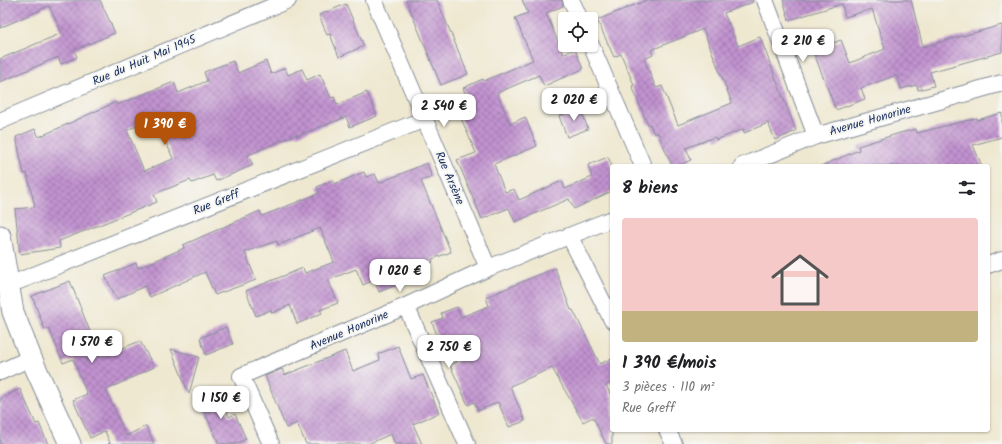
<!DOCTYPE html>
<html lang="fr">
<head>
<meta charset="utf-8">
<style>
  :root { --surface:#fff; --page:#f6f6f6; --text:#202124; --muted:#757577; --line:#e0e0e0; --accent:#b45309 }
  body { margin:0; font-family:Kalam,sans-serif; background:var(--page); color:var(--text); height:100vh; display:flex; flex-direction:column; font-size:15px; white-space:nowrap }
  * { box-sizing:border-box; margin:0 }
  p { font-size:13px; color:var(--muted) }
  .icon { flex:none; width:22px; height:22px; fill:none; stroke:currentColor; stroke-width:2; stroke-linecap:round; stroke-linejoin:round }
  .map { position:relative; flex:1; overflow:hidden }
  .drawer { position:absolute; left:610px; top:164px; width:380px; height:268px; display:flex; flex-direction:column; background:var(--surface); border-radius:4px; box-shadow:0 1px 3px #0004 }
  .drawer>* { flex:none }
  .fabs { position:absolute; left:558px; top:12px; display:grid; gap:8px }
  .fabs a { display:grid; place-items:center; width:40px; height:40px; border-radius:4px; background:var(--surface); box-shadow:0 1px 3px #0004; font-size:20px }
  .price { position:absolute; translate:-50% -34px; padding:0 9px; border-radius:8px; background:#fff; color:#222; font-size:13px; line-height:26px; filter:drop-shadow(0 1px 2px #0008) }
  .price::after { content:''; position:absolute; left:50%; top:24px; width:12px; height:9px; margin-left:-6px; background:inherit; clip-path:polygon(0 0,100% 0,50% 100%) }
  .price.active { background:var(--accent); color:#fff }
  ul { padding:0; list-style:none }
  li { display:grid; align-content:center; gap:8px; height:212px; padding:0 12px }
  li+li { border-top:1px solid var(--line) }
  li span { display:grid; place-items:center; height:124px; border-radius:4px; color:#555 }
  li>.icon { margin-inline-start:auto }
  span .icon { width:72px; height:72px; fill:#fffc; stroke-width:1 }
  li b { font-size:17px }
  h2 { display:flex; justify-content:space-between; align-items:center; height:48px; padding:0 12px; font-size:17px }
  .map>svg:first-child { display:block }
  .building { fill:url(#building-cross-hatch); fill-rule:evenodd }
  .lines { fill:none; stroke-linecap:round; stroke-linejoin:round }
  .minor-casing { stroke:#858c97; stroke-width:18 }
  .tertiary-casing { stroke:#858c97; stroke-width:23 }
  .minor { stroke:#fff; stroke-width:16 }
  .tertiary { stroke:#fff; stroke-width:21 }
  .labels { text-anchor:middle; stroke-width:4; stroke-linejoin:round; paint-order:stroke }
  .street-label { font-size:12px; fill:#1b2f5e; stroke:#f6f6f2 }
</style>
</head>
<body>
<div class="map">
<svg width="1002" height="444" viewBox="0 0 1002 444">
  <defs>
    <pattern id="building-cross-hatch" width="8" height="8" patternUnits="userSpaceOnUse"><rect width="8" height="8" fill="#c192cf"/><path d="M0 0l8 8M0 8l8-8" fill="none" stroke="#9c78ab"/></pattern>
  </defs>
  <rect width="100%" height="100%" fill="#f6f6f2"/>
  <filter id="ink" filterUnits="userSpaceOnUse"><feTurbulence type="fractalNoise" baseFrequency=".025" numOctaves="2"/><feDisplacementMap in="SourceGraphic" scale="8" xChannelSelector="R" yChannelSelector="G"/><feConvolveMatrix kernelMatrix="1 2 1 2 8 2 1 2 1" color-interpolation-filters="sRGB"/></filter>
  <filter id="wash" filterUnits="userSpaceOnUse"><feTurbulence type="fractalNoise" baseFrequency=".012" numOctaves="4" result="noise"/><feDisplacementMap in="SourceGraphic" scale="16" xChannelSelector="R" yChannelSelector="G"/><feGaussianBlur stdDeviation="0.9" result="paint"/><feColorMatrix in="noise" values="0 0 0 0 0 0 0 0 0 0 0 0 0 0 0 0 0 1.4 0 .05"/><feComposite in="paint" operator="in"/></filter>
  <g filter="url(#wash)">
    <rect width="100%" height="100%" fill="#efe8d0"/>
    <g id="blocks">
      <g class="building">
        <polygon points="0,0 100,0 115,33 74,50 77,57 61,64 58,57 0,82 0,59 62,33 49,6 0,28"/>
        <polygon points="406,0 437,0 468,74 441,85"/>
        <polygon points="522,0 562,0 563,6 546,13 563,54 575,49 583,69 544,86 539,75 497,93 510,124 525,117 537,146 494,164 505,192 514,189 519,200 562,181 565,189 592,177 588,165 608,157 612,166 612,191 574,209 569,199 515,222 509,208 482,219 457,160 476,153 461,118 473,113 463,88 483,79 484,81 533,60 515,18 528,13"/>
        <path d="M647,0h106v2l-29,11 14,33 22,-9 36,94 -21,9 -7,-17 -24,10 -1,-4 -27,11 -1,-3 -29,11 5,12 -14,6h-5l-14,-33 -4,1 -4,-10 -2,1 -16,-39 2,-1 -13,-31 -7,3 -17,-37zM703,29l29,74 -54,22 -16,-39 -6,2 -12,-29 9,-4 -2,-5z"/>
        <polygon points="783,0 911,0 923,47 1002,25 1002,52 930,72 934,86 918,90 917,85 901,89 897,75 861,88 865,99 836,110 813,51 841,40 850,63 885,49 872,9 845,17 842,4 789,20"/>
        <polygon points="346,4 364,46 339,57 330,34 327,35 319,15"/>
        <path d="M233,61l5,12 28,-12 5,13 14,-6 3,7 14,-6 5,11 13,-6 11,24 3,-1 3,8 30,-13 10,24 -27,11 -4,-10 -49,19v-2l-49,21 5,10 -37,16 -3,-6 -21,8 -2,-3 -36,14 3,8 -98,39 1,7 -40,6 -5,-45 20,-2 -8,-34 -3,1 -8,-37 19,-8 4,8 77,-35 1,3 57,-23 4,11 29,-12 -3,-9zM161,116l4,23 8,20 -29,12 -17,-41z"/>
        <polygon points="580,107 588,129 567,137 559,116"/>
        <polygon points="1002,113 1002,137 973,145 982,166 821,166 859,150 858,146 900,133 916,129 917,133 977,118 977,120"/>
        <polygon points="427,163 432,177 421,181 451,252 432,259 433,262 399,275 401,283 379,292 374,280 363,285 356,269 328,280 338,303 320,310 322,313 297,324 290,305 272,313 271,310 256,316 246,291 303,268 305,273 334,262 320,228 278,245 277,241 245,252 256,280 215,295 205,272 150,297 145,286 117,299 105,276 136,263 138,268 166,256 184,248 183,245 260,211 262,216 320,193 317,187 333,180 335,184 364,172 366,177 375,174 379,183"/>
        <polygon points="555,268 571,310 573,310 600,364 612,358 612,382 606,385 612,398 612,444 606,444 593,417 583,422 552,368 510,386 525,421 509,427 498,402 478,411 474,402 468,405 450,365 457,362 446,335 438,338 432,322 443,318 441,313 457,307 461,317 489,306 486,297"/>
        <polygon points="70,281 100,357 140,341 154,367 106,390 126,436 146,426 154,444 108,444 110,443 105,431 90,438 73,400 87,394 73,359 63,363 49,328 45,330 32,296"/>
        <polygon points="226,327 233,344 206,355 200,338"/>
        <polygon points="398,346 411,379 423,375 439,413 413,424 422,444 395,444 391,434 368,444 306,444 297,423 286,428 265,376 282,369 285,375 345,351 353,371 380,360 378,354"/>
        <polygon points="171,349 199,357 189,394"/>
        <polygon points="20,389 36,424 39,423 48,444 0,444 0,399"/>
        <polygon points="217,389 229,417 235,414 246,439 235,444 219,444 198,397"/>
      </g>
    </g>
  </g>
  <g filter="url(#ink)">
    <use href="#blocks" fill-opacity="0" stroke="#858c97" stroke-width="1"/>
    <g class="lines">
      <g class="minor-casing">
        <g id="minor">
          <polyline points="374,0 488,268"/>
          <polyline points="571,0 580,19"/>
          <polyline points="765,0 816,136"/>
          <polyline points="591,45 643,166"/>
          <polyline points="0,121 288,0"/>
          <polyline points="742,166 816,136 1002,83"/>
          <polyline points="570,237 612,320"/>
          <polyline points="988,265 1002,260"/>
          <polyline points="7,282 19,281 425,119"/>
          <polyline points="406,306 467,444"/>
          <polyline points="0,372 31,358"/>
          <polyline points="667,430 674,444"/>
          <polyline points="271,444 241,376 406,306 488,268 612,219"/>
        </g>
      </g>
      <g class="tertiary-casing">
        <polyline id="tertiary" points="0,236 13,312 31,358 70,444"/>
      </g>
      <use href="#minor" class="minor"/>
      <use href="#tertiary" class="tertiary"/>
    </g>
  </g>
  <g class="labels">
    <g class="street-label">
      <text transform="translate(144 60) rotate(-23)" y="4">Rue du Huit Mai 1945</text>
      <text transform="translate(870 120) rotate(-16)" y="4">Avenue Honorine</text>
      <text transform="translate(450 178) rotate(67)" y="4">Rue Arsène</text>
      <text transform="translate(216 202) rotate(-22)" y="4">Rue Greff</text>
      <text transform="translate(349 330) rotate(-23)" y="4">Avenue Honorine</text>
    </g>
  </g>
</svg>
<div class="fabs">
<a><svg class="icon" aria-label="locate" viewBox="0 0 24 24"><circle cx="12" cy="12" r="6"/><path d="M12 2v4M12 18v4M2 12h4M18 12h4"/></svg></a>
</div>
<b class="price" style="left:803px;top:63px">2 210 €</b>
<b class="price" style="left:574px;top:122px">2 020 €</b>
<b class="price" style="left:444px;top:128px">2 540 €</b>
<b class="price active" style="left:165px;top:146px">1 390 €</b>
<b class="price" style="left:400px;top:293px">1 020 €</b>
<b class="price" style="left:92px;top:364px">1 570 €</b>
<b class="price" style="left:449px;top:369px">2 750 €</b>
<b class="price" style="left:221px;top:420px">1 150 €</b>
<section class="drawer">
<h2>8 biens<svg class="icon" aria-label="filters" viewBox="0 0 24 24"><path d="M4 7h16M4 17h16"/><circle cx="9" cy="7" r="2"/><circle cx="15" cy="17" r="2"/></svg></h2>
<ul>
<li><span style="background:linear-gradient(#f6c9c9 75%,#c2b280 0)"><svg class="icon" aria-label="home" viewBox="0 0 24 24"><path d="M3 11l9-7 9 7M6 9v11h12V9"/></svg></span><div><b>1 390 €/mois</b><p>3 pièces · 110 m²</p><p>Rue Greff</p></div></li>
</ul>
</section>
</div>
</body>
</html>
